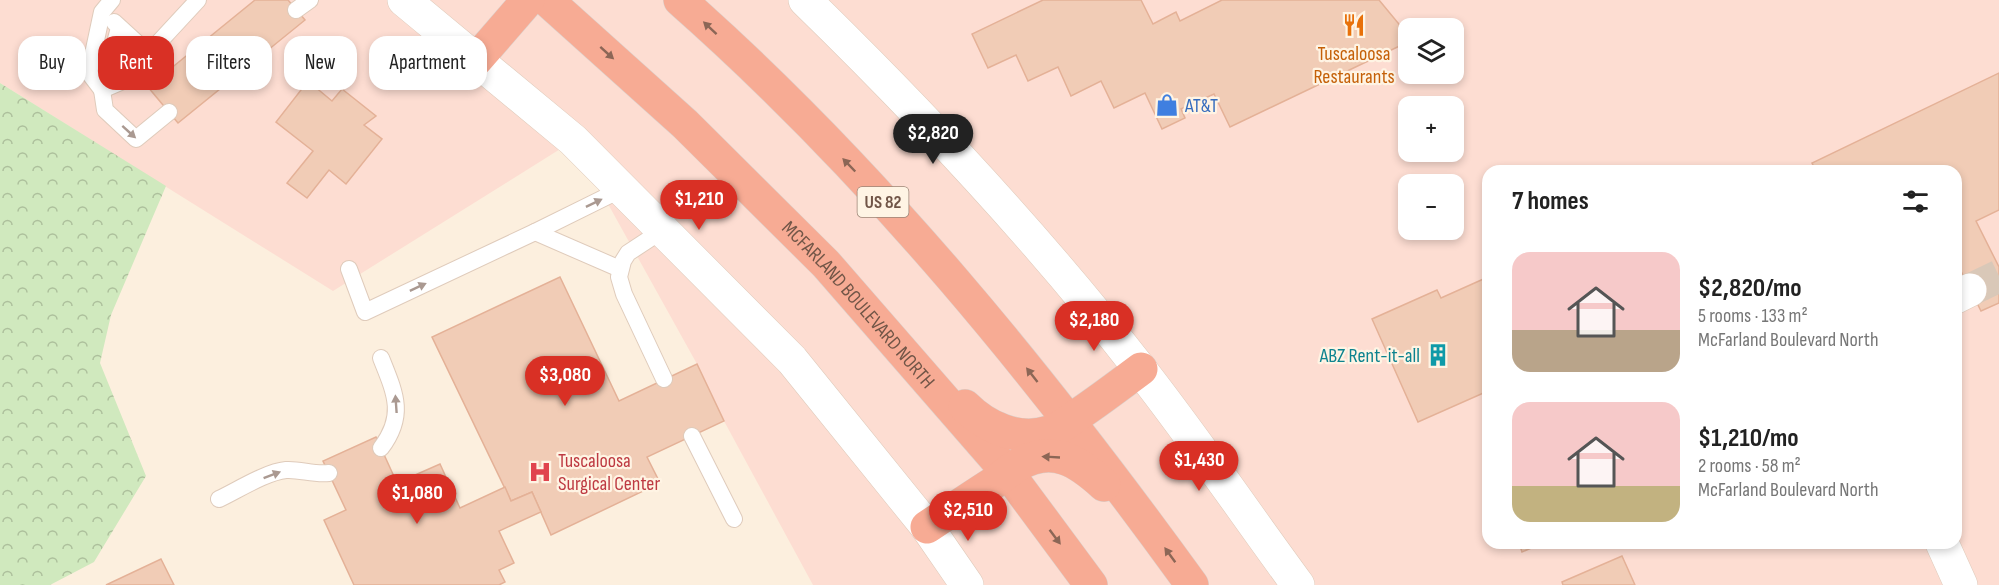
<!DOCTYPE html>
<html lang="en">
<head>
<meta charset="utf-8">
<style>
  :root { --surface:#fff; --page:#f2f2f2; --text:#222; --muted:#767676; --accent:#d93025 }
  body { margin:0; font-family:"Sofia Sans Condensed",sans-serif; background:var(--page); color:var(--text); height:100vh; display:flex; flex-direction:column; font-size:22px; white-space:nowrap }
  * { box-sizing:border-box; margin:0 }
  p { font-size:20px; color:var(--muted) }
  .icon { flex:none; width:33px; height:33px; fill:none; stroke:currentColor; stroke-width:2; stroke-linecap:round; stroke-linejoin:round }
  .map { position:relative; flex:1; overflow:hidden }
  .drawer { position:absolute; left:1482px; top:165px; width:480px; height:384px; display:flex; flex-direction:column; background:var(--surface); border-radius:18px; box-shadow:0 3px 9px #0003 }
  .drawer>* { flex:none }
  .hud { position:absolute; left:18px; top:36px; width:570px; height:54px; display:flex; gap:12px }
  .buttons { position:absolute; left:1398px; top:18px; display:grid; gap:12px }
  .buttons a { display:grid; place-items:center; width:66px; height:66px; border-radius:12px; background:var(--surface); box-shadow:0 3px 9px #0003; font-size:30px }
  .price { position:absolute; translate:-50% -51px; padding:0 14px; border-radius:21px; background:var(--accent); color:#fff; font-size:20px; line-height:39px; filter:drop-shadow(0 2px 3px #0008) }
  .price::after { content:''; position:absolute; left:50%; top:36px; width:18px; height:14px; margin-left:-9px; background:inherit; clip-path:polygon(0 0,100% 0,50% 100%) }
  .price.on { background:#222; color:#fff }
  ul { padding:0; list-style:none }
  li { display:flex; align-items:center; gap:18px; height:150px; padding:0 30px }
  li span { display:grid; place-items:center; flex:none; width:168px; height:120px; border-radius:18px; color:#555 }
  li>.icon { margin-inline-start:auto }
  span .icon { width:72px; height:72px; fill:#fffc; stroke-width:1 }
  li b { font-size:26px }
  h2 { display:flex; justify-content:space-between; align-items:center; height:72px; padding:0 30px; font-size:26px }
  .chip { padding:0 21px; border-radius:18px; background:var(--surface); box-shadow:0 3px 9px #0003; font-size:21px; line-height:54px }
  .chip.on { background:var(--accent); color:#fff }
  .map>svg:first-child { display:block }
  .commercial { fill:#fdddd2; fill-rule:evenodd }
  .forest { fill:url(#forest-crowns) }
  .building { fill:#f1ccb6; stroke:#e4b197; stroke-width:1.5 }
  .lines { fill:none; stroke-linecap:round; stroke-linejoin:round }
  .street-tunnel { stroke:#d9c8b8; stroke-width:33; stroke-dasharray:33 16; stroke-linecap:butt }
  .lane-casing { stroke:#dfcbbb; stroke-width:18 }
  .street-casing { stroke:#dfcbbb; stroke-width:34 }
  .highway-casing { stroke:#dad3cf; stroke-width:34 }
  .lane { stroke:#fff; stroke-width:16 }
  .street { stroke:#fff; stroke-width:33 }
  .highway { stroke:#f7ab94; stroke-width:33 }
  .oneway { fill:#8c6656 }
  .oneway2 { fill:#aa9991 }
  .labels { text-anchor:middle; stroke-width:4.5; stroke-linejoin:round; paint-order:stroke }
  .shield { fill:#fff4e4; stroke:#9c8576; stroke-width:1.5 }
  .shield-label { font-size:18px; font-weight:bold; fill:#715547 }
  .food-label { font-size:20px; fill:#c56008; stroke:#fff4e4 }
  .shop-label { font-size:20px; fill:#366cbe; stroke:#fff4e4; text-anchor:start }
  .street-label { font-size:20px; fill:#715547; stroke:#fff4e4 }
  .culture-label { font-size:20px; fill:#0d838f; stroke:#fff4e4; text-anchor:end }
  .health-label { font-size:20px; fill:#be3a42; stroke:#fff4e4; text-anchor:start }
</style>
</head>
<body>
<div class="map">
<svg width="1999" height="585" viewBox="0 0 1999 585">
  <defs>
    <pattern id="forest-crowns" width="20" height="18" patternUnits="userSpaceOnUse" patternTransform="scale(1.5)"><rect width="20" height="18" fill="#d0e9be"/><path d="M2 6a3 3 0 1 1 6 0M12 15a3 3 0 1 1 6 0" fill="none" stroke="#adc09c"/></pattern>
  </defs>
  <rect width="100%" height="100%" fill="#fcefde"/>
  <path class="commercial" d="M0,0h1999v585h-1186l-89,-164 -27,-57 -124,-223 -240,150 -333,-208zM1408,28h46v46h-46zM1408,106h46v46h-46zM1488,171h468v372h-468zM1408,184h46v46h-46z"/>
  <polygon class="forest" points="0,83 166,186 111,315 100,363 146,476 94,562 50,585 0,585"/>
  <g class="building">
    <polygon points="255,0 288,0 305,20 178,123 148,87"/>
    <polygon points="1043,0 1141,0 1153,24 1176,12 1180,21 1222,0 1379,0 1408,35 1408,42 1230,127 1214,94 1181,109 1185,118 1162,129 1145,93 1114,108 1101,81 1071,96 1058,67 1028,81 1016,55 988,68 972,34"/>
    <polygon points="1999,73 1999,210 1976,221 1999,267 1999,303 1981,311 1956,261 1956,171 1816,171 1812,163"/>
    <polygon points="308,81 332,101 342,89 376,116 364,125 382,139 346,184 329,170 307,198 287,183 313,151 276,122"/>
    <polygon points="560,277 619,401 697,364 724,421 647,457 660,483 551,535 532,492 511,501 432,337"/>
    <polygon points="1488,277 1488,391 1418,422 1372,319 1437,290 1441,298"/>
    <polygon points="376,437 397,483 440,464 460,508 505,487 511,501 532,492 541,512 499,531 514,563 499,570 505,582 499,585 354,585 324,520 346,510 323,461"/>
    <polygon points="1519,543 1543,543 1522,552"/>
    <polygon points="1622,556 1635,585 1563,585 1562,582"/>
    <polygon points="161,559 174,585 106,585"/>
  </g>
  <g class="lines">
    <polyline class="street-tunnel" points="1970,290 1999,276"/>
    <g class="lane-casing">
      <g id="lane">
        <polyline points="296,10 310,0"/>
        <polyline points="114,22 149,54"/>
        <polyline points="119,28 102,90 105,110 136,139 169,112"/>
        <polyline points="102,90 123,81 198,0"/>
        <polyline points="102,90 89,73 102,12 112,0"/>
        <polyline points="663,230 628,253 623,261 619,277 624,294 664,379"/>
        <polyline points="535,232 620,269"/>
        <polyline points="349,269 365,312 535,232 622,189"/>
        <polyline points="692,436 734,519"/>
        <path d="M381,448c25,-33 14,-55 0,-90"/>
        <path d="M219,499c19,-9 47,-27 67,-29 14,-1 28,5 43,3"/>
      </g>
    </g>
    <g class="street-casing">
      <g id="street">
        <polyline points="404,0 573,140 792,360 927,527 967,585"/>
        <path d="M805,0c119,116 233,238 335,369 55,70 105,144 158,216"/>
        <polyline points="1956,297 1970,290"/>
        <polyline points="1942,543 1961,585"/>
      </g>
    </g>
    <g class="highway-casing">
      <g id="highway">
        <path id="s1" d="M547,0l138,124 141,140 182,209 83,112"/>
        <path d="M680,0c195,172 360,375 512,585"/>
        <polyline points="476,60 528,0"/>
        <path d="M965,406c21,21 53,36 84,26 8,-2 17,-9 24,-14 23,-15 45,-32 68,-49"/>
        <path d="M927,527c21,-14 43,-29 65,-43 9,-6 17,-14 26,-19 35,-21 61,-3 86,20"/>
      </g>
    </g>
    <use href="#lane" class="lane"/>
    <use href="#street" class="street"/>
    <use href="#highway" class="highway"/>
  </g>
  <defs><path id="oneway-solid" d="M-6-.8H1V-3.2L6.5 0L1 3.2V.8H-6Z" transform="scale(1.5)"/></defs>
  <g class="oneway">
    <use href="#oneway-solid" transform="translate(710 28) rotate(-137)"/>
    <use href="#oneway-solid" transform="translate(607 53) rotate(42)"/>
    <use href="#oneway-solid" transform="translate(849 165) rotate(-134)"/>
    <use href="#oneway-solid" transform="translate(1032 375) rotate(-128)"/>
    <use href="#oneway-solid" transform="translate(1051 457) rotate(-177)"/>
    <use href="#oneway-solid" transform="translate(1055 537) rotate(53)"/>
    <use href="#oneway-solid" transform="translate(1170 555) rotate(-126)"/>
  </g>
  <g class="oneway2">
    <use href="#oneway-solid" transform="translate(129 132) rotate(42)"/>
    <use href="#oneway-solid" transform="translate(594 203) rotate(-26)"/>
    <use href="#oneway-solid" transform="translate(418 287) rotate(-25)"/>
    <use href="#oneway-solid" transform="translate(396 404) rotate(-94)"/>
    <use href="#oneway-solid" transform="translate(272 475) rotate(-21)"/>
  </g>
  <defs>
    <g id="restaurant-bare" transform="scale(1.8)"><path d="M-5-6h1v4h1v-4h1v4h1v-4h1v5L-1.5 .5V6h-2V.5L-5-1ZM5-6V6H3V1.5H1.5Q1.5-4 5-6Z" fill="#e8710a" stroke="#fff4e4" stroke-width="2.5" paint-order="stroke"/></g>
    <g id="shop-bare" transform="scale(1.8)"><path d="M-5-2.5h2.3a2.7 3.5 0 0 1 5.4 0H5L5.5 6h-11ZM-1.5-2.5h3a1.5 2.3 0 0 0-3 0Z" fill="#3f7fe0" stroke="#fff4e4" stroke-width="2.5" paint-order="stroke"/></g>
    <g id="building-bare" transform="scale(1.8)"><path d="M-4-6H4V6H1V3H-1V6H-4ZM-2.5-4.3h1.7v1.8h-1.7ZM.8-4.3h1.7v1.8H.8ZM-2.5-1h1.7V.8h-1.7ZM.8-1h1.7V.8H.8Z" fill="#0f9aa8" stroke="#fff4e4" stroke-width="2.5" paint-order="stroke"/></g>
    <g id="hospital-bare" transform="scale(1.8)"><path d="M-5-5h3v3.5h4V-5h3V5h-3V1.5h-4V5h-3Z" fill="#e0444e" stroke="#fff4e4" stroke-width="2.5" paint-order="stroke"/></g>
  </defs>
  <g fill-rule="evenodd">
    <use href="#restaurant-bare" x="1354" y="25"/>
    <use href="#shop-bare" x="1167" y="105"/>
    <use href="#building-bare" x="1438" y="355"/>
    <use href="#hospital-bare" x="540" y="472"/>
  </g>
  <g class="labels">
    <rect class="shield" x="857.5" y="187" width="51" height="30" rx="4.5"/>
    <g class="shield-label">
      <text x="883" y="208">US 82</text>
    </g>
    <g class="food-label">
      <text x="1354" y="60">Tuscaloosa<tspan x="1354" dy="23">Restaurants</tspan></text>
    </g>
    <g class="shop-label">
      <text x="1185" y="112">AT&amp;T</text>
    </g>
    <g class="street-label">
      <text dy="7" stroke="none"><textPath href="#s1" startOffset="436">MCFARLAND BOULEVARD NORTH</textPath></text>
    </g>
    <g class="culture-label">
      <text x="1420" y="362">ABZ Rent-it-all</text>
    </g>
    <g class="health-label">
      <text x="558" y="467">Tuscaloosa<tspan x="558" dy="23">Surgical Center</tspan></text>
    </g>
  </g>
</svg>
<div class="buttons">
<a><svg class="icon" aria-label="layers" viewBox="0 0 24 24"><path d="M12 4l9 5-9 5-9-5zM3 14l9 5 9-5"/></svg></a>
<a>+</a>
<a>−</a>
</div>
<b class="price on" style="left:933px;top:165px">$2,820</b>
<b class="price" style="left:699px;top:231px">$1,210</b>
<b class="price" style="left:1094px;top:352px">$2,180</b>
<b class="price" style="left:565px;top:407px">$3,080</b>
<b class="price" style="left:1199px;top:492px">$1,430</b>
<b class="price" style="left:417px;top:525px">$1,080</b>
<b class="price" style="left:968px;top:542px">$2,510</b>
<div class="hud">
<a class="chip">Buy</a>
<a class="chip on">Rent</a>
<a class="chip">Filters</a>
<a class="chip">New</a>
<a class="chip">Apartment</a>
</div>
<section class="drawer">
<h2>7 homes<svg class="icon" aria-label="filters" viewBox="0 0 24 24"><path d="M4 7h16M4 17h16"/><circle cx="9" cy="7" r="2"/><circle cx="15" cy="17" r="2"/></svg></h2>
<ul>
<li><span style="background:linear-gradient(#f6c9c9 65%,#b9a48a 0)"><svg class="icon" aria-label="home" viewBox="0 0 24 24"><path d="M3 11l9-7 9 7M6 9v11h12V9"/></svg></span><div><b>$2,820/mo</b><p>5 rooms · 133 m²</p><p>McFarland Boulevard North</p></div></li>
<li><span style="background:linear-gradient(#f6c9c9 70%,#c2b280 0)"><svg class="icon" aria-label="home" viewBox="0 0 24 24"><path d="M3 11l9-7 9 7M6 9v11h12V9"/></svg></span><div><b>$1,210/mo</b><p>2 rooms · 58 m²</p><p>McFarland Boulevard North</p></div></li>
</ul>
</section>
</div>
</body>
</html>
